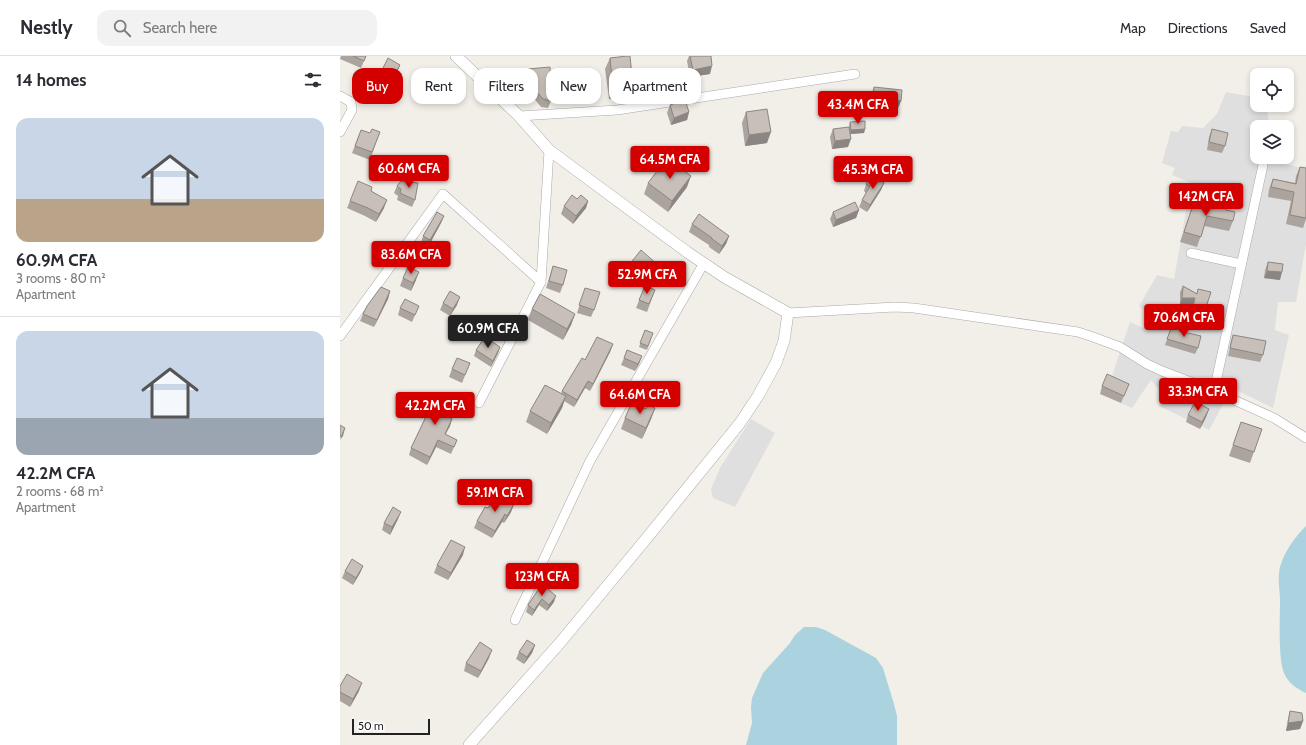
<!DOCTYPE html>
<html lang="en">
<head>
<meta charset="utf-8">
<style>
  :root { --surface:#fff; --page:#f2f2f3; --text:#2b2b33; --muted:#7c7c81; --line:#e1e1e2; --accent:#d40000 }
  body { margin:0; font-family:Cabin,sans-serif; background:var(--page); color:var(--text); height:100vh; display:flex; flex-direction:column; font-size:15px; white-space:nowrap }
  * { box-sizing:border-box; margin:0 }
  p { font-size:13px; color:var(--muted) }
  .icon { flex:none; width:22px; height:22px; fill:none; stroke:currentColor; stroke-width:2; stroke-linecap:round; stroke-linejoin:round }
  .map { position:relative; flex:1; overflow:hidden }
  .drawer { display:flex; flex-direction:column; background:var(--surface); width:340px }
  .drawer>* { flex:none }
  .hud { position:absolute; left:12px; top:12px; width:380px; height:36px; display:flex; gap:8px }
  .tools { position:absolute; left:910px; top:12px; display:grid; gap:8px }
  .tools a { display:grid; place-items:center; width:44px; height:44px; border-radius:8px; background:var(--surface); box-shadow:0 2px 6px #0003; font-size:20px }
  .scale { position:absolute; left:12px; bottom:10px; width:78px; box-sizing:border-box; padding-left:4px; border:2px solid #222; border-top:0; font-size:11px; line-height:14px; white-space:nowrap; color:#222; -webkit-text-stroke:3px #fff; paint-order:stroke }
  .price { position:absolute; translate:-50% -34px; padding:0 9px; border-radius:4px; background:var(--accent); color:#fff; font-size:13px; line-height:26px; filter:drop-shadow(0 1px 2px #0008) }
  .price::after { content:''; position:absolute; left:50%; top:24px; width:12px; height:9px; margin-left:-6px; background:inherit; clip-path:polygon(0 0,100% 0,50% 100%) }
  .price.active { background:#222; color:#fff }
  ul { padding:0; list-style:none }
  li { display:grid; align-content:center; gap:8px; height:212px; padding:0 16px }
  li+li { border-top:1px solid var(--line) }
  li span { display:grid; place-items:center; height:124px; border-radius:12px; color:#555 }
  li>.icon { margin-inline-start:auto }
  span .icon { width:72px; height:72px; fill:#fffc; stroke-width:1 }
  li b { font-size:17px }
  h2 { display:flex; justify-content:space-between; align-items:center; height:48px; padding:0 16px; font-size:17px }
  .chip { padding:0 14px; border-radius:12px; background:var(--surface); box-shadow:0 2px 6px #0003; font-size:14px; line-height:36px }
  .chip.active { background:var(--accent); color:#fff }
  header { display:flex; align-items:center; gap:24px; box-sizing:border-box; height:56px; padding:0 20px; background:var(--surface); border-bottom:1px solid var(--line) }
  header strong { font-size:19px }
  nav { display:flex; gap:22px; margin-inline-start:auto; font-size:14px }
  .search { width:280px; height:36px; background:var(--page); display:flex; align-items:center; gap:10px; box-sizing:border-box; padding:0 14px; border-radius:12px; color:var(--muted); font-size:15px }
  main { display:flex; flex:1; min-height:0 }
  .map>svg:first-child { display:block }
  .residential { fill:#e0dfdf }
  .water { fill:#aad3df }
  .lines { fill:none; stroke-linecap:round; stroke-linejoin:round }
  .minor-casing { stroke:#a9a9a9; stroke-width:10 }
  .tertiary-casing { stroke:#a9a9a9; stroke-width:12 }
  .minor { stroke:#fff; stroke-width:9 }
  .tertiary { stroke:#fff; stroke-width:11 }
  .wall { fill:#aba49e }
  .shaded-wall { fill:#8b8681 }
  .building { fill:#c7bfb8; stroke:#8b8681 }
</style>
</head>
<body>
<header>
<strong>Nestly</strong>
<div class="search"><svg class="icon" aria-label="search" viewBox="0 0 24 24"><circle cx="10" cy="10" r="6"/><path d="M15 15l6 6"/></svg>Search here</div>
<nav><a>Map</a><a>Directions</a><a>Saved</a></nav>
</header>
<main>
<section class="drawer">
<h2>14 homes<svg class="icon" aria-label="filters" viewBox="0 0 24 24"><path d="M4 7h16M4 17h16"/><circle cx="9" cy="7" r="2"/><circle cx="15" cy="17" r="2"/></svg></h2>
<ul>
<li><span style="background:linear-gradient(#c9d6e8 65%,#b9a48a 0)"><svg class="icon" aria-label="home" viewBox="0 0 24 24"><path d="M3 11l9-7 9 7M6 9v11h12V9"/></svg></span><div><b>60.9M CFA</b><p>3 rooms · 80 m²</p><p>Apartment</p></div></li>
<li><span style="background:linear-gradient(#c9d6e8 70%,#9aa5b1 0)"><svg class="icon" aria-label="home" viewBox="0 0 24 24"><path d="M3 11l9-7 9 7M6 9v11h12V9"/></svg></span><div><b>42.2M CFA</b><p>2 rooms · 68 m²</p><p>Apartment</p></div></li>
</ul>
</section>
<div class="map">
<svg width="966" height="689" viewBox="0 0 966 689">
  <rect width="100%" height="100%" fill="#f2efe9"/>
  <g class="residential">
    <polygon points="886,36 914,41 917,42 917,49 927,49 929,71 917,71 917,101 932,101 933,105 966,113 966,188 956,246 938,246 935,274 949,279 933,352 892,332 869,374 819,350 822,337 811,324 792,352 781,347 766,338 790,266 808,274 816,263 799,250 817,219 834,223 851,127 832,119 835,112 822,107 831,75 838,76 842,70 863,72 877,58"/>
    <polygon points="411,363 435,377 395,451 373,442 371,433 380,412"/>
  </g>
  <g class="water">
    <path d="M966,470v167c-9,-4 -18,-10 -22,-20 -6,-15 -4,-55 -4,-73 0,-8 -2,-18 -1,-27 2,-17 15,-35 27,-47z"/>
    <polygon points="464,571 476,571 485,574 536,602 543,612 554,648 557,660 557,689 406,689 412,667 411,651 412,642 423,617 450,587 455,579"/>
  </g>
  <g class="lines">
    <g class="minor-casing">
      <g id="minor">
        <polyline points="0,40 11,46 12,54 0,76"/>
        <polyline points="179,60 277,54 515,18"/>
        <polyline points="851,197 901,208"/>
        <polyline points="448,257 555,251 574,252 738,276 753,281 780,291 807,308 822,315 874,335 934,362 966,382"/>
        <polyline points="0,280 103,138 201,226"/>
        <polyline points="874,335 923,109"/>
        <polyline points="139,347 201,226 209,94"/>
        <polyline points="175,564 250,405 364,207"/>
      </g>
    </g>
    <g class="tertiary-casing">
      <polyline id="tertiary" points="116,0 179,60 209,94 347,196 384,221 448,257 444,285 436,307 418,340 400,367 306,483 219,588 129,689"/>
    </g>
    <use href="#minor" class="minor"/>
    <use href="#tertiary" class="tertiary"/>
  </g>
  <g class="wall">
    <polygon points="1,0 26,0 21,12 0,3"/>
    <polygon points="349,0 371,0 370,18 350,21 347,5"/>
    <polygon points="270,2 293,29 289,40 269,43 265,13"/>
    <polygon points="60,9 57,16 51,28 39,21 42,14"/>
    <polygon points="176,14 211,45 208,52 201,51 188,35 173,21"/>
    <polygon points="534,31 561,45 558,52 530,49 531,39"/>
    <polygon points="330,49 349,56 347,64 331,69 327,57"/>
    <polygon points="406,56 427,87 405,90 402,67"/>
    <polygon points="510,66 525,73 524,77 510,78 508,91 492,93 490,81 493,73 509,74 509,70"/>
    <polygon points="872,73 885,90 882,97 867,94 869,81"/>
    <polygon points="21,74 30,77 40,76 30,104 12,97"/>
    <polygon points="960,111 966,112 966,163 963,172 946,168 951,145 928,141 929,133 933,123 955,127 956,120"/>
    <polygon points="308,127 347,131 328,156 304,138"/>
    <polygon points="544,127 541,134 527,156 519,151 522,144 526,137 524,135 526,128"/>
    <polygon points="57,130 75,144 72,151 57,144 58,140 54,137"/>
    <polygon points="31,135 44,152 36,166 25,160 7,152 10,145"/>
    <polygon points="237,143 248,145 246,152 233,168 221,158 224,150"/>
    <polygon points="854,146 874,153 876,147 886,154 893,165 889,175 864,170 857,191 840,186"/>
    <polygon points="519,154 516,162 493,171 490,163 493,156"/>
    <polygon points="104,160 101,167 88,191 81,187 83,180"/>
    <polygon points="352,168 389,180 386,188 379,198 369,191 369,189 349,176"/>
    <polygon points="928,206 940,224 924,222 925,214"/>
    <polygon points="289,209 316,216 303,230 286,216"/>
    <polygon points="213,210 223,229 220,237 206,232"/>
    <polygon points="63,222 76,224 71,235 60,230"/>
    <polygon points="305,230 315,234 307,256 296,252"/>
    <polygon points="843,230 856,237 871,236 863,261 850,257 853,249 840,248 840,236"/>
    <polygon points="245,232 254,254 251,261 237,257"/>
    <polygon points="50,235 48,243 34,271 20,265 23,258"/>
    <polygon points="103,247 117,249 110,260 100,254"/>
    <polygon points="79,250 72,266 58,259 60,252"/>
    <polygon points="192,253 235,258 231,269 223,284 188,264"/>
    <polygon points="832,270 839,275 858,292 855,298 825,289"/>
    <polygon points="305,274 313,277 307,294 299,291"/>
    <polygon points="893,279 923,299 920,306 888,300 891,286"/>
    <polygon points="273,288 270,296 250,335 245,332 234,351 224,345 222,352 207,378 186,366 190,355 221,338 222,335 245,304"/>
    <polygon points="160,291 158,297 151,311 134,300 136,294"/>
    <polygon points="284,302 299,308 295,315 281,309"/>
    <polygon points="130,307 122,327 109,321 112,313"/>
    <polygon points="789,328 781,347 760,338 762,330"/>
    <polygon points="88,346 116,349 111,362 110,370 105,378 117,384 111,398 96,391 87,409 69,399 71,392 89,355 85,353"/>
    <polygon points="315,352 311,363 302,383 281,373 285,362 306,353"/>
    <polygon points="869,353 866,361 860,373 846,366 848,359"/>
    <polygon points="901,366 922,373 910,407 889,400"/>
    <polygon points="174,448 171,456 164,467 162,466 152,482 134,472 137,465 148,452"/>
    <polygon points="58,463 50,479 42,474 44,467"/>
    <polygon points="123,499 108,524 94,517 97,509"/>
    <polygon points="23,510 20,517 13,529 2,522 5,515"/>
    <polygon points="202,528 214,546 207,555 199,549 192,560 186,556 188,549"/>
    <polygon points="195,589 192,597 184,608 176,603 179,596"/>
    <polygon points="149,602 138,622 124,615 126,607"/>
    <polygon points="0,630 19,635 10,651 0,645"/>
    <polygon points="950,655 963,665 960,673 946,675 948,663"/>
  </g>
  <g class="shaded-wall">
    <polygon points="60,9 57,16 51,28 54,20"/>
    <polygon points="372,10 370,18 350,21 353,14"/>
    <polygon points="293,29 289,40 269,43 273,32"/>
    <polygon points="533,42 561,45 558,52 530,49"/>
    <polygon points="349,56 347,64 331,69 334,62"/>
    <polygon points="525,73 524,77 510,78 511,74"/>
    <polygon points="431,76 427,87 405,90 409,79"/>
    <polygon points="511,83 508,91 492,93 495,85"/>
    <polygon points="351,120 347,131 328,156 332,145"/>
    <polygon points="544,127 541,134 527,156 530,149"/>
    <polygon points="47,144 44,152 36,166 39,158"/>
    <polygon points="248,145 246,152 233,168 236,160"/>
    <polygon points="519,154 516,162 493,171 496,164"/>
    <polygon points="104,160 101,167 88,191 90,184"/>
    <polygon points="389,180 386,188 379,198 382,190"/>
    <polygon points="318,209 316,216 303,230 306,223"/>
    <polygon points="927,215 942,216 940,224 924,222"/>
    <polygon points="79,216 76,224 71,235 73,227"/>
    <polygon points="50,235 48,243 34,271 37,264"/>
    <polygon points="120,241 117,249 110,260 113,253"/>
    <polygon points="842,242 855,242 853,249 840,248"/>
    <polygon points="235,258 231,269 223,284 227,273"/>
    <polygon points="273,288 270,296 250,335 253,328"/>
    <polygon points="160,291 158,297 151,311 153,305"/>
    <polygon points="302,300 299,308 295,315 298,308"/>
    <polygon points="248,325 245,332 234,351 237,344"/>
    <polygon points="226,340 222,352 207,378 211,367"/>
    <polygon points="315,352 311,363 302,383 306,372"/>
    <polygon points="869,353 866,361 860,373 862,366"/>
    <polygon points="112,363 110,370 102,385 105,378"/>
    <polygon points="5,372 3,380 0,384 1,381"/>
    <polygon points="98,384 96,391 87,409 90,401"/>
    <polygon points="174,448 171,456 164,467 167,460"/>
    <polygon points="61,456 58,463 50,479 52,471"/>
    <polygon points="165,458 162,466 152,482 155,475"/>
    <polygon points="125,491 123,499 108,524 111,517"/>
    <polygon points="23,510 20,517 13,529 16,522"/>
    <polygon points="216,540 214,546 207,555 209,549"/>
    <polygon points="202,543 199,549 192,560 194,554"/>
    <polygon points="195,589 192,597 184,608 187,601"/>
    <polygon points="152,594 149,602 138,622 141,615"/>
    <polygon points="22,627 19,635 10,651 13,643"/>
    <polygon points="963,665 960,673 946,675 948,667"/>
  </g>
  <g class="building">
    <polygon points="13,0 26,0 24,5"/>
    <polygon points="287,0 290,0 293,29 273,32 270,2"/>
    <polygon points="350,0 371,0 372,10 353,14"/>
    <polygon points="48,2 60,9 54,20 42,14"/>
    <polygon points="210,11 211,45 203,43 190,28 176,14"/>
    <polygon points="534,31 562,34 561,45 533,42"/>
    <polygon points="345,44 349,56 334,62 330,49"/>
    <polygon points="427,53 431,76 409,79 406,56"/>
    <polygon points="525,65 525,73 511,74 510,66"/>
    <polygon points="509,71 511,83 495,85 493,73"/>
    <polygon points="32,73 40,76 32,96 15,90 21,74 30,77"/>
    <polygon points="872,73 888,77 885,90 869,86"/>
    <polygon points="327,102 351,120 332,145 308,127"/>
    <polygon points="960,111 966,112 966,162 950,159 954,136 931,131 933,123 956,128"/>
    <polygon points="532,119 544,127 530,149 522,144 530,130 526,128"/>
    <polygon points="18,125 32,131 31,135 47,144 39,158 28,152 10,145"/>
    <polygon points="61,125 78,127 75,144 60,137 61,133 57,130"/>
    <polygon points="232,139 237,143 241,139 248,145 236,160 224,150"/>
    <polygon points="515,146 519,154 496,164 493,156"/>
    <polygon points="854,146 875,153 876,147 887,149 886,154 895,156 893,165 867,160 861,181 844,176"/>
    <polygon points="97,156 104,160 90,184 83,180"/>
    <polygon points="359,158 389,180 382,190 372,183 372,182 352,168"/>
    <polygon points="301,194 318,209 306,223 289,209"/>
    <polygon points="928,206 943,208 942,216 927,215"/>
    <polygon points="213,210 227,214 223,229 209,225"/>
    <polygon points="68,211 79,216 73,227 63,222"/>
    <polygon points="305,230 315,234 309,248 299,244"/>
    <polygon points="843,230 857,238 858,233 871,236 865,254 853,251 855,242 842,242"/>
    <polygon points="41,231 50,235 37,264 23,258 27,250"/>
    <polygon points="245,232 260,236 254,254 239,249"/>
    <polygon points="110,235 120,241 113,253 103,247"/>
    <polygon points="200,238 235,258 227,273 192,253"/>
    <polygon points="65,243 79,250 75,259 60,252"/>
    <polygon points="832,270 840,273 839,275 861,280 858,292 827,283"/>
    <polygon points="305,274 313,277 308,290 300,287"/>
    <polygon points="893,279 926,285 923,299 890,292"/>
    <polygon points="145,281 160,291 153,305 136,294"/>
    <polygon points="257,281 273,288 253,328 248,325 237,344 222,335 242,302 245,304"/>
    <polygon points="287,294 302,300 298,308 284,302"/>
    <polygon points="117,302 130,307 125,319 112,313"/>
    <polygon points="767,318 789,328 784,340 762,330"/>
    <polygon points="205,329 226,340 211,367 190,355"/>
    <polygon points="92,337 116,349 110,362 112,363 105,378 117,384 114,391 98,384 90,401 71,392 92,348 88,346"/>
    <polygon points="292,346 306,353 308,349 315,352 306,372 285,362"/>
    <polygon points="855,346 869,353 862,366 848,359"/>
    <polygon points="901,366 922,373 914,396 893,389"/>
    <polygon points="0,369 5,372 1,381 0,380"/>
    <polygon points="157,438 174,448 167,460 165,458 155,475 137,465 145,451 148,452"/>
    <polygon points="53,451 61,456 52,471 44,467"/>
    <polygon points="111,484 125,491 111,517 97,509"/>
    <polygon points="12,503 23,510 16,522 5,515"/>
    <polygon points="202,528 216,540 209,549 202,543 194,554 188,549"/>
    <polygon points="187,584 195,589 187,601 179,596"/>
    <polygon points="140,586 152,594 141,615 126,607"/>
    <polygon points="7,618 22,627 13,643 0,636 0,630"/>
    <polygon points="950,655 962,657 963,665 948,667"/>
  </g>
</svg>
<div class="tools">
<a><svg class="icon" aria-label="locate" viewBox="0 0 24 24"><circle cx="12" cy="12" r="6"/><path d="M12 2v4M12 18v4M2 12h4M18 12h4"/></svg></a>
<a><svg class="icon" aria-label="layers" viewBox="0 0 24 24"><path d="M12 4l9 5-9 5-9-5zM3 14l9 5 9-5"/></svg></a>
</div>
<div class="scale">50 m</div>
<b class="price" style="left:518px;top:69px">43.4M CFA</b>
<b class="price" style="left:330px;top:124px">64.5M CFA</b>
<b class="price" style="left:69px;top:133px">60.6M CFA</b>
<b class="price" style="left:533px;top:134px">45.3M CFA</b>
<b class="price" style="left:866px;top:161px">142M CFA</b>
<b class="price" style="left:71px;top:219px">83.6M CFA</b>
<b class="price" style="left:307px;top:239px">52.9M CFA</b>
<b class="price" style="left:844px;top:282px">70.6M CFA</b>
<b class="price active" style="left:148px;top:293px">60.9M CFA</b>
<b class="price" style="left:858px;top:356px">33.3M CFA</b>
<b class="price" style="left:300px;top:359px">64.6M CFA</b>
<b class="price" style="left:95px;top:370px">42.2M CFA</b>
<b class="price" style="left:155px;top:457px">59.1M CFA</b>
<b class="price" style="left:202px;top:541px">123M CFA</b>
<div class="hud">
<a class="chip active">Buy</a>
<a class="chip">Rent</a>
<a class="chip">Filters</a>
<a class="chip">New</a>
<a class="chip">Apartment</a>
</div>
</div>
</main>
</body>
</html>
